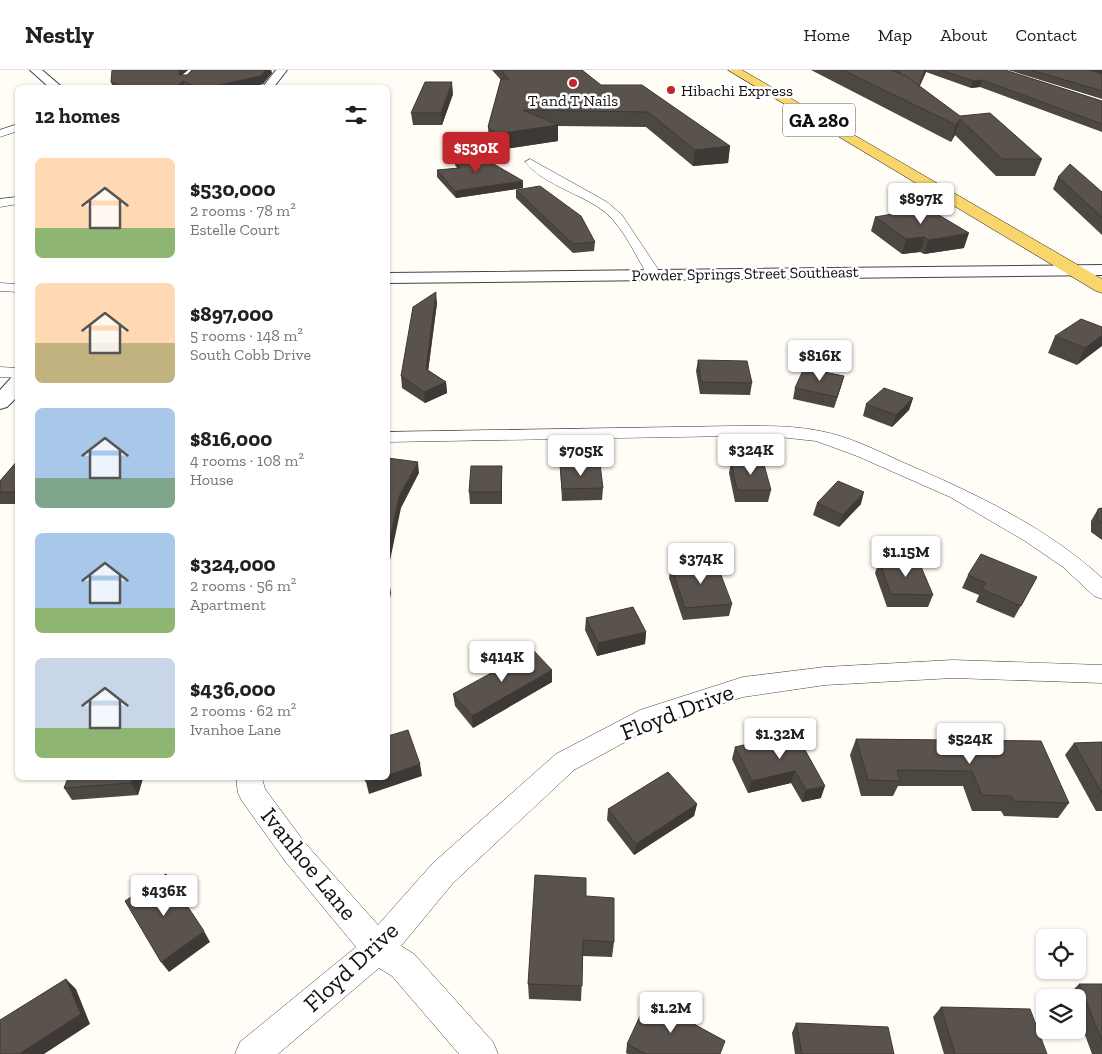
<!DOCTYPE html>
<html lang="en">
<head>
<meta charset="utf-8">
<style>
  :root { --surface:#fff; --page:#f6f6f6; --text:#202124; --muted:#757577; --line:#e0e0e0; --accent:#c4262e }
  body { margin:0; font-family:"Zilla Slab",serif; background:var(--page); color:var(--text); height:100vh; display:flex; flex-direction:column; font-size:19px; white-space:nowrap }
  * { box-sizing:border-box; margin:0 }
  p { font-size:16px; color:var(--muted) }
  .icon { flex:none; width:28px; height:28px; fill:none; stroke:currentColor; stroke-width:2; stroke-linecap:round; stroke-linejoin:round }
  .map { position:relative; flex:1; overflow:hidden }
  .sheet { position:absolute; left:15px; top:15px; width:375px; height:695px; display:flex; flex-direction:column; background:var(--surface); border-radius:8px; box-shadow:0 1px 4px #0004 }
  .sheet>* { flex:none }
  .controls { position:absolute; left:1036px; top:859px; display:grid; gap:10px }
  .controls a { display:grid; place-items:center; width:50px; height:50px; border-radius:8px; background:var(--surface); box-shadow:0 1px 4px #0004; font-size:25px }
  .price { position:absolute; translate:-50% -42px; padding:0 11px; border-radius:5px; background:#fff; color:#222; font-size:16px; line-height:32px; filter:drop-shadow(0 1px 2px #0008) }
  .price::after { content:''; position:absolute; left:50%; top:30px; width:15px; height:11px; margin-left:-8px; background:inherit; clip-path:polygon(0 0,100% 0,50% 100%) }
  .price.selected { background:var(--accent); color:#fff }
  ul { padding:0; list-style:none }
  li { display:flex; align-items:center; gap:15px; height:125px; padding:0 20px }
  li span { display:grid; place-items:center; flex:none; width:140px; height:100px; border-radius:8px; color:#555 }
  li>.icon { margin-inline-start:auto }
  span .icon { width:60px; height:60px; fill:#fffc; stroke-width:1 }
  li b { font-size:21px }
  h2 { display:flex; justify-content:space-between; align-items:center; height:60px; padding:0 20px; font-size:21px }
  header { display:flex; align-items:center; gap:30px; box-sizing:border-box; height:70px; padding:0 25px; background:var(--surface); border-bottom:1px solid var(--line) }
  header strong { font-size:24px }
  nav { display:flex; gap:28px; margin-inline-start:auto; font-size:18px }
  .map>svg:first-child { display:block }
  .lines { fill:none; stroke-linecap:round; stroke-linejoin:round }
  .minor-casing { stroke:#444; stroke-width:1 }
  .tertiary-casing { stroke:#444; stroke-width:2 }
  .primary-casing { stroke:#222; stroke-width:1 }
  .minor { fill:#fff; fill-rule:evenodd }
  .tertiary { fill:#fff; fill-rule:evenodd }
  .primary { fill:#f9d66b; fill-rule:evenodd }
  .wall { fill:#4d4742 }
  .shaded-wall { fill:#3f3936 }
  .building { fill:#5a524d; stroke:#3f3936 }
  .poi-dot { fill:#c4262e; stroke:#fff; stroke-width:2 }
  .labels { text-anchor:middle; stroke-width:5; stroke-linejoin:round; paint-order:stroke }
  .far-poi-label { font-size:16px; fill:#111; stroke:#fff; text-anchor:start }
  .far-street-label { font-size:16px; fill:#111; stroke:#fff }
  .shield { fill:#fff; stroke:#585858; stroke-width:1 }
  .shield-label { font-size:19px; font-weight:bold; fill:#111 }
  .near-street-label { font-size:24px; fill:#111; stroke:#fff }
</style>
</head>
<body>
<header>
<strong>Nestly</strong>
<nav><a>Home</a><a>Map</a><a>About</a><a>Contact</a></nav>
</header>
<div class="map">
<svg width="1102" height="984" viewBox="0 0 1102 984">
  <rect width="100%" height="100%" fill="#fffdf5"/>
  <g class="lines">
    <g class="minor-casing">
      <g id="minor">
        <polygon points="18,54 18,61 0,67 0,60"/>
        <path d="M530,89l77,43 15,13 36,54 -5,8h-10l-2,-3 3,-5c-13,-22 -24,-48 -46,-62 -23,-15 -56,-24 -73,-45z"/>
        <polygon points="18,127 18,134 0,137 0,129"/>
        <polygon points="0,213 18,214 18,222 0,221"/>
        <polygon points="0,297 18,298 18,308 0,307"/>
        <path d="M732,356c29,0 59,-1 88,5 28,5 56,19 82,31 70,30 143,64 200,116v21l-8,-3 -31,-29 -38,-26 -75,-44 -93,-41 -41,-15 -37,-4 -47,-1 -344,6v-10z"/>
        <polygon points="953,590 1102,595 1102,613 953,608 825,615 743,627 658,654 574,700 453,813 401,876 414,884 493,972 498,984 459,984 392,906 379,898 278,984 235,984 240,972 356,877 285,791 242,731 238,723 236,708 262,708 265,719 305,773 378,855 433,793 556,684 640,640 743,607 825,597"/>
      </g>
    </g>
    <g class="tertiary-casing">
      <g id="tertiary">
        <polygon points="30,0 42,0 63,18 50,18"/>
        <polygon points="276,0 287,0 273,18 262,18"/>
        <polygon points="1102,195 1102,205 388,213 388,203"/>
        <polygon points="18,306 18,326 7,337 0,339 0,320 11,308"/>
      </g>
    </g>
    <g class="primary-casing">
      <polygon id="primary" points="728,0 742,0 1102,209 1102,223 1096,221"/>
    </g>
    <use href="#minor" class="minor"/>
    <use href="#tertiary" class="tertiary"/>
    <use href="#primary" class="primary"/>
  </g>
  <g class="wall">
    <polygon points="188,0 182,5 187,5 192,0 271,0 272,3 263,14 245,18 113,18 111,12"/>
    <polygon points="492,0 582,0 601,15 730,76 728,93 693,96 646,57 558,56 558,71 497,80 489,73 488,57 501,10"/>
    <polygon points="811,0 1005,0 1102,31 1102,62 980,17 971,18 926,2 919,17 960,46 1042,89 1035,106 996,106 955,65 951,72"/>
    <polygon points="1008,0 1102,0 1102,29"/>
    <polygon points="453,24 442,55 413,55 411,43"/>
    <polygon points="455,89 523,118 456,128 437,107 437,100 457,98 455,95"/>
    <polygon points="1058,107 1102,122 1102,165 1053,119"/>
    <polygon points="516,120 595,172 594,181 573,183 516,128"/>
    <polygon points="875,147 964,178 924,184 920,182 902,184 871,161"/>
    <polygon points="437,233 428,300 446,312 447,323 425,333 402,318 401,306"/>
    <polygon points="1102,257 1077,295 1048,283 1055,266"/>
    <polygon points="698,290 752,313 750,325 700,324 696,301"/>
    <polygon points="844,306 834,338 793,329 795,318"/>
    <polygon points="913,328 909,340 892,357 863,346 866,334"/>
    <polygon points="18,390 18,434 0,434 0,411"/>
    <polygon points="731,391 771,420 768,432 735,432 729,403"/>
    <polygon points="560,395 603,418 602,430 562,431"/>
    <polygon points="502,408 502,434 470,434 469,422"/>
    <polygon points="817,433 861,434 839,457 813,445"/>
    <polygon points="1102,438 1102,470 1091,462 1091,451 1098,439"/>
    <polygon points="879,491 933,525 928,537 887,537 875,503"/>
    <polygon points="671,496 732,534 729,546 683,550 669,508"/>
    <polygon points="968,505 1037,507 1014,548 976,532 979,525 962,518"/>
    <polygon points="586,548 646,562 645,574 597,586 585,560"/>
    <polygon points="552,600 552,612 473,658 455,636 453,624"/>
    <polygon points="783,666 821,728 802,732 791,713 748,723 732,689 735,677"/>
    <polygon points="856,669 1041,671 1069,733 1058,748 1004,746 1001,741 972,741 963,716 898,716 893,726 861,726 850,685"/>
    <polygon points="1102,672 1102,741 1096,741 1065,685 1074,673"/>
    <polygon points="68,708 143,708 138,725 72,730 64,718"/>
    <polygon points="697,734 694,746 634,785 607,750 608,739"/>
    <polygon points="586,826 614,872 612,887 583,886 581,931 529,929 528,914"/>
    <polygon points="1079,914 1102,914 1102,984 1092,984 1078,946 1078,928 1070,928 1069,924"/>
    <polygon points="941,937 1047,984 944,984 933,947"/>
    <polygon points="796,953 894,984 795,984 792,963"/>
    <polygon points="627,974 720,984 628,984 626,983"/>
  </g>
  <g class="shaded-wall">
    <polygon points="179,0 188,0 181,6 179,5"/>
    <polygon points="266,0 271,0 272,3 263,14 245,18 206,18"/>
    <polygon points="925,0 926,0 926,2 916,25 918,19"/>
    <polygon points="1090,0 1102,0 1102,4"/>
    <polygon points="982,10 980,17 971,18 973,11"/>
    <polygon points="183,11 185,18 175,18"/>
    <polygon points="452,12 453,24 442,55 441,43"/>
    <polygon points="960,49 955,65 951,72 956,55"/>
    <polygon points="558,55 558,71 497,80 496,64"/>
    <polygon points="730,76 728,93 693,96 695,80"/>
    <polygon points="523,111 523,118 456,128 455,121"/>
    <polygon points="969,163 964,178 924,184 928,170"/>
    <polygon points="925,167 920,182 902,184 906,169"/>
    <polygon points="436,222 437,233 427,310 426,299"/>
    <polygon points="1102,265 1102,276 1077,295 1085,278"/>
    <polygon points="844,306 841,317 834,338 837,327"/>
    <polygon points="446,312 447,323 425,333 424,322"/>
    <polygon points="913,328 909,340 892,357 896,345"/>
    <polygon points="418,392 419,403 401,438 388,500 388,478 399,426"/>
    <polygon points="502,396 502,434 501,422"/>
    <polygon points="864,422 861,434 839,457 843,445"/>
    <polygon points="389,511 391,523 388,539 388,516"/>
    <polygon points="646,562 645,574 597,586 598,573"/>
    <polygon points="552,600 552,612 473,658 472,646"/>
    <polygon points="420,694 422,706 369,724 366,712 379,708 388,708 388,705"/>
    <polygon points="795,701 791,713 748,723 752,711"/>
    <polygon points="133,708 143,708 138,725 131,713"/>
    <polygon points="825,716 821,728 802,732 806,720"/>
    <polygon points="697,734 694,746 634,785 636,774"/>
    <polygon points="204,861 210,872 169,902 161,892"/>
    <polygon points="66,909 76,919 90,954 44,984 19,984"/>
  </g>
  <g class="building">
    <polygon points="112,0 179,0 179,5 187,5 192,0 266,0 261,6 206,18 198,18 183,11 175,18 128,18 111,12"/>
    <polygon points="504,0 582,0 601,15 642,15 730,76 695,80 648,42 523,40 558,55 496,64 488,57 501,9 509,9 503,3"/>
    <polygon points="843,0 891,0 906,6 960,46 990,43 1042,89 1002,89 960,49 956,55"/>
    <polygon points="897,0 925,0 919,16 906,6 902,5"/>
    <polygon points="941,0 1005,0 1102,31 1102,54 982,10 973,11"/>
    <polygon points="1031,0 1091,0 1090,0 1102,4 1102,21"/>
    <polygon points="425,12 452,12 441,43 411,43"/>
    <polygon points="480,86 523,111 455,121 437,100 460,98 455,89"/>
    <polygon points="1070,94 1102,122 1102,147 1058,107"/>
    <polygon points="540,116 581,146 595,172 573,174 516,120"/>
    <polygon points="927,138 969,163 928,170 925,167 906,169 875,147"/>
    <polygon points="436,222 426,299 446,312 424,322 401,306 413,237"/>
    <polygon points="1081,249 1102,257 1102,265 1085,278 1055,266"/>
    <polygon points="698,290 747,291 752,313 701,312"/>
    <polygon points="804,298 844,306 837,327 795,318"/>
    <polygon points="884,318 913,328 896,345 866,334"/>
    <polygon points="388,388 418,392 399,426 388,478"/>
    <polygon points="18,390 18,422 0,422 0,411"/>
    <polygon points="731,391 763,391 771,420 737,420"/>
    <polygon points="600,394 603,418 562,419 560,395"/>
    <polygon points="471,396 502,396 501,422 469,422"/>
    <polygon points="838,411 864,422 843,445 817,433"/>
    <polygon points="1102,438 1102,453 1098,450 1098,439"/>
    <polygon points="981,484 1037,507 1021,536 982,519 986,513 968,505"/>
    <polygon points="879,491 919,492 933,525 891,524"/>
    <polygon points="716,492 732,534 685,538 671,496"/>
    <polygon points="633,537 646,562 598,573 586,548"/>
    <polygon points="533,580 552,600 472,646 453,624"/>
    <polygon points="408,660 420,694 388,705 388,666"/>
    <polygon points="794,660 825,716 806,720 795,701 752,711 735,677 783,666"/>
    <polygon points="856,669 1041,671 1069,733 1014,731 1011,726 982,725 972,701 897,700 900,711 868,710"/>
    <polygon points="1102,672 1102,723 1074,673"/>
    <polygon points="668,702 697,734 636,774 608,739"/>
    <polygon points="68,708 133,708 131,713 64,718"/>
    <polygon points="364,708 379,708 366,712"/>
    <polygon points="166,804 204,861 161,892 125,831"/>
    <polygon points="535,805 586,808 586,826 614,828 614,872 583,870 582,916 528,914"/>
    <polygon points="66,909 81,944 19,984 0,984 0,950"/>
    <polygon points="1079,914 1102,914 1102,971"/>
    <polygon points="648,929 725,971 720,984 646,984 627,974"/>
    <polygon points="941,937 1030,939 1047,984 955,984"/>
    <polygon points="796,953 888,957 894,984 802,984"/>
  </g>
  <g class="poi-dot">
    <circle cx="573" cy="13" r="5"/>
    <circle cx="671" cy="20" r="5"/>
  </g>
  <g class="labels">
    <g class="far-poi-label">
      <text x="681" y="26">Hibachi Express</text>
      <text x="573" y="36" text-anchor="middle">T and T Nails</text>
    </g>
    <g class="far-street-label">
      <text transform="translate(745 203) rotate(-1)" y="6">Powder Springs Street Southeast</text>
    </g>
    <rect class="shield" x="783" y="33.5" width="72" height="33" rx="4"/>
    <g class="shield-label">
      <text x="819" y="57">GA 280</text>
    </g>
    <g class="near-street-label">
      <text transform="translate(677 642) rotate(-21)" y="8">Floyd Drive</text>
      <text transform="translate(309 794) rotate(51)" y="8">Ivanhoe Lane</text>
      <text transform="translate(351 897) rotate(-43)" y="8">Floyd Drive</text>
    </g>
  </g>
</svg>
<div class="controls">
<a><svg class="icon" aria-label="locate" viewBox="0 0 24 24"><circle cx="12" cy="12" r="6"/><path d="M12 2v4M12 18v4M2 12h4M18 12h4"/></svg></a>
<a><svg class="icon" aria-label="layers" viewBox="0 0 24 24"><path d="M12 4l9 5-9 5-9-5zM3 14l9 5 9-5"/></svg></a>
</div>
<b class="price selected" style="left:476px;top:104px">$530K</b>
<b class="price" style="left:921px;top:155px">$897K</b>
<b class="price" style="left:820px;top:312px">$816K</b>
<b class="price" style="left:751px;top:406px">$324K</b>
<b class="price" style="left:581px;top:407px">$705K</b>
<b class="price" style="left:906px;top:508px">$1.15M</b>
<b class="price" style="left:701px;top:515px">$374K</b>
<b class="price" style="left:502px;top:613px">$414K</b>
<b class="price" style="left:780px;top:690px">$1.32M</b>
<b class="price" style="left:970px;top:695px">$524K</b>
<b class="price" style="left:164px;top:847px">$436K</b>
<b class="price" style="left:671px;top:964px">$1.2M</b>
<section class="sheet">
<h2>12 homes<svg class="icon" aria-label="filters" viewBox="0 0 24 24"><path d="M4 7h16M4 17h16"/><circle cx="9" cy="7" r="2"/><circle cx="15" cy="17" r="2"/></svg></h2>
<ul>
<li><span style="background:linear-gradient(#ffd9b3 70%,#8fb573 0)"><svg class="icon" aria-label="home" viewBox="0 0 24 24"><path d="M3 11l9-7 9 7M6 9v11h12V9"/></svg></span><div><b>$530,000</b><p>2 rooms · 78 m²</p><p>Estelle Court</p></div></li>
<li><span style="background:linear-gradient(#ffd9b3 60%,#c2b280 0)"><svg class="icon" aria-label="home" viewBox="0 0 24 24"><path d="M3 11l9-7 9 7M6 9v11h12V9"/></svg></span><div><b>$897,000</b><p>5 rooms · 148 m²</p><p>South Cobb Drive</p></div></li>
<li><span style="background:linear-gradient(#a9c7e8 70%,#7fa58c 0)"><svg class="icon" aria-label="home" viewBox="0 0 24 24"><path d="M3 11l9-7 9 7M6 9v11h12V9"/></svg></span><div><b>$816,000</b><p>4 rooms · 108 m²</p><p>House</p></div></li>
<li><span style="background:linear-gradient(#a9c7e8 75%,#8fb573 0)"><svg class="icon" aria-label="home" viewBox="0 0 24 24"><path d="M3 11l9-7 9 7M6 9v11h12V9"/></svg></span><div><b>$324,000</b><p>2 rooms · 56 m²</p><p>Apartment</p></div></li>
<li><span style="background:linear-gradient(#c9d6e8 70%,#8fb573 0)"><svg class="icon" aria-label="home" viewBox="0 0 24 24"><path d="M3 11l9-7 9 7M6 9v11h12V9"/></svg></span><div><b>$436,000</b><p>2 rooms · 62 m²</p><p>Ivanhoe Lane</p></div></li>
</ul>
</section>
</div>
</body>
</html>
